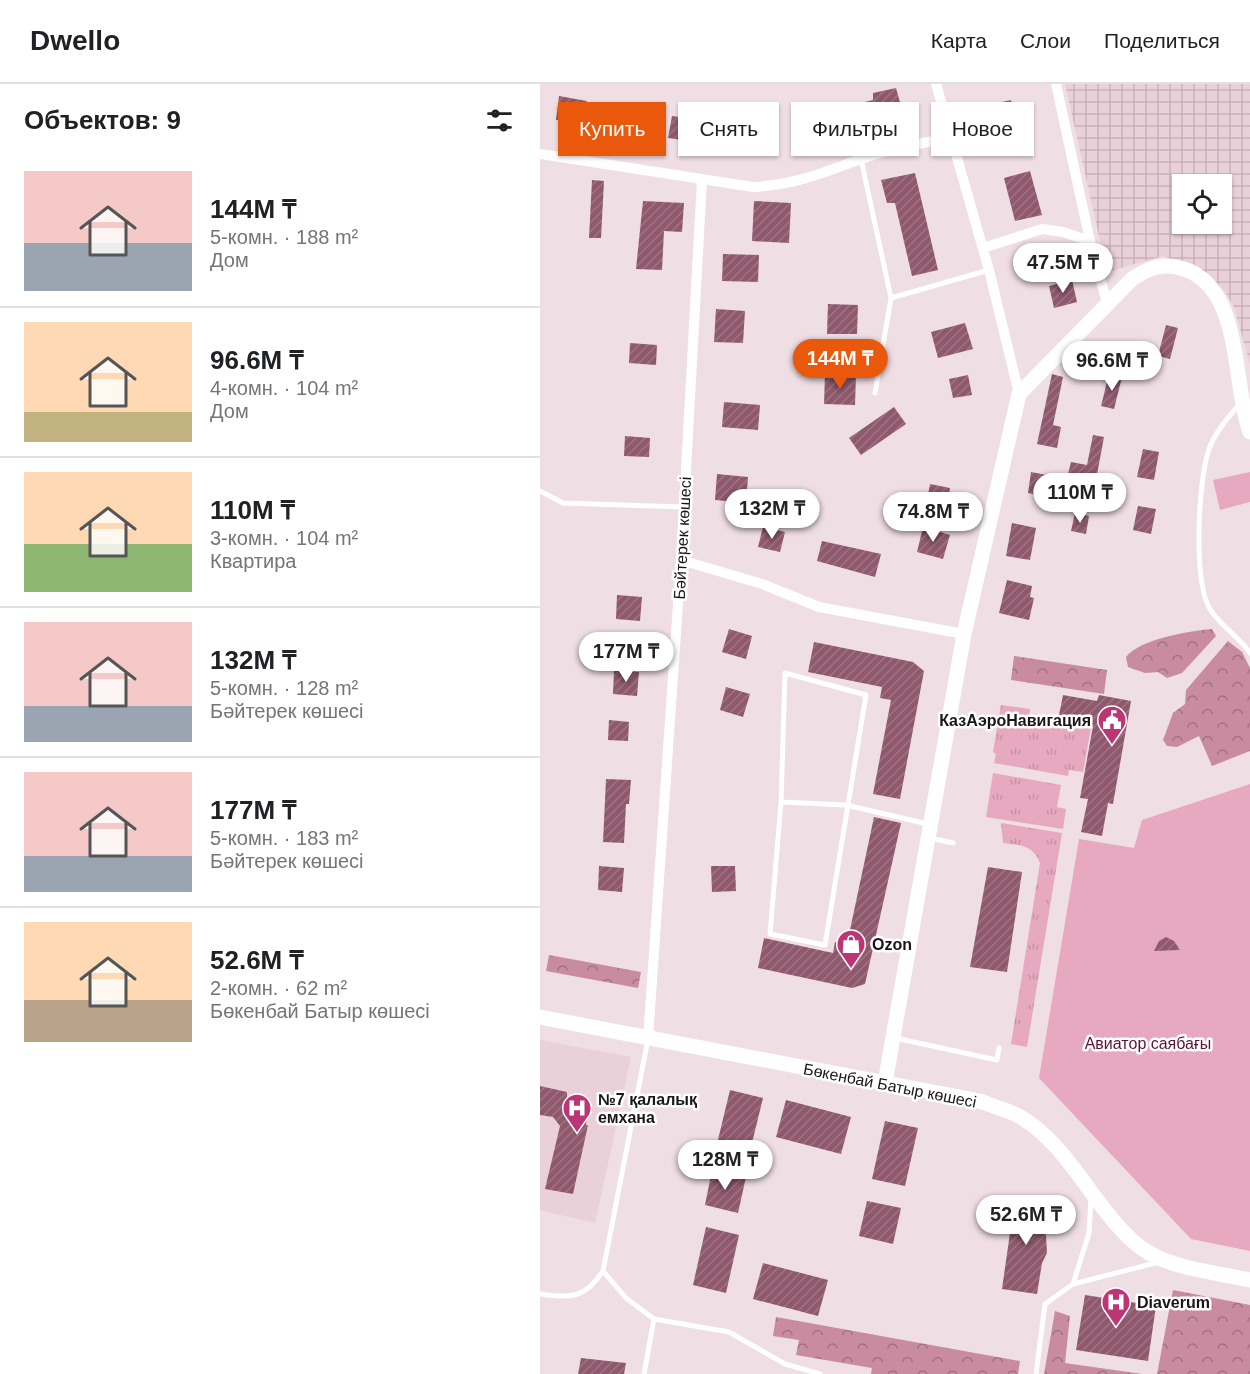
<!DOCTYPE html>
<html lang="ru">
<head>
<meta charset="utf-8">
<style>
  :root { --surface:#fff; --page:#f6f6f6; --text:#202124; --muted:#757577; --line:#e0e0e0; --accent:#ea580c }
  body { margin:0; font-family:Helvetica,sans-serif; background:var(--page); color:var(--text); height:100vh; display:flex; flex-direction:column; font-size:22px; white-space:nowrap }
  * { box-sizing:border-box; margin:0 }
  p { font-size:20px; color:var(--muted) }
  .icon { flex:none; width:33px; height:33px; fill:none; stroke:currentColor; stroke-width:2; stroke-linecap:round; stroke-linejoin:round }
  .map { position:relative; flex:1; overflow:hidden }
  .details { display:flex; flex-direction:column; background:var(--surface); width:540px }
  .details>* { flex:none }
  .hud { position:absolute; left:18px; top:18px; width:570px; height:54px; display:flex; gap:12px }
  .controls { position:absolute; left:632px; top:90px; display:grid; gap:12px }
  .controls a { display:grid; place-items:center; width:60px; height:60px; border-radius:0px; background:var(--surface); box-shadow:0 2px 4px #0004; font-size:30px }
  .price { position:absolute; translate:-50% -51px; padding:0 14px; border-radius:21px; background:#fff; color:#222; font-size:20px; line-height:39px; filter:drop-shadow(0 2px 3px #0008) }
  .price::after { content:''; position:absolute; left:50%; top:36px; width:18px; height:14px; margin-left:-9px; background:inherit; clip-path:polygon(0 0,100% 0,50% 100%) }
  .price.active { background:var(--accent); color:#fff }
  ul { padding:0; list-style:none }
  li { display:flex; align-items:center; gap:18px; height:150px; padding:0 24px }
  li+li { border-top:2px solid var(--line) }
  li span { display:grid; place-items:center; flex:none; width:168px; height:120px; border-radius:0px; color:#555 }
  li>.icon { margin-inline-start:auto }
  span .icon { width:72px; height:72px; fill:#fffc; stroke-width:1 }
  li b { font-size:26px }
  h2 { display:flex; justify-content:space-between; align-items:center; height:72px; padding:0 24px; font-size:26px }
  .pill { padding:0 21px; border-radius:0px; background:var(--surface); box-shadow:0 2px 4px #0004; font-size:21px; line-height:54px }
  .pill.active { background:var(--accent); color:#fff }
  header { display:flex; align-items:center; gap:36px; box-sizing:border-box; height:84px; padding:0 30px; background:var(--surface); border-bottom:2px solid var(--line) }
  header strong { font-size:28px }
  nav { display:flex; gap:33px; margin-inline-start:auto; font-size:21px }
  main { display:flex; flex:1; min-height:0 }
  .map>svg:first-child { display:block }
  .built { fill:#ead0d8 }
  .industrial { fill:url(#industrial-grid); fill-rule:evenodd }
  .grass { fill:url(#grass-tufts) }
  .forest { fill:url(#forest-crowns) }
  .green { fill:#e7a9bf }
  .building { fill:url(#building-hatch) }
  .lines { fill:none; stroke-linecap:round; stroke-linejoin:round }
  .lane { stroke:#fff; stroke-width:5 }
  .street { stroke:#fff; stroke-width:10 }
  .secondary { stroke:#fff; stroke-width:15 }
  .labels { text-anchor:middle; stroke-width:5; stroke-linejoin:round; paint-order:stroke }
  .street-label { font-size:16px; fill:#1a1516; stroke:#fff }
  .poi-label { font-size:16px; font-weight:bold; fill:#1a1516; stroke:#fff; text-anchor:start }
  .park-label { font-size:16px; fill:#5b1335; stroke:#fff }
</style>
</head>
<body>
<header>
<strong>Dwello</strong>
<nav><a>Карта</a><a>Слои</a><a>Поделиться</a></nav>
</header>
<main>
<section class="details">
<h2>Объектов: 9<svg class="icon" aria-label="filters" viewBox="0 0 24 24"><path d="M4 7h16M4 17h16"/><circle cx="9" cy="7" r="2"/><circle cx="15" cy="17" r="2"/></svg></h2>
<ul>
<li><span style="background:linear-gradient(#f6c9c9 60%,#9aa5b1 0)"><svg class="icon" aria-label="home" viewBox="0 0 24 24"><path d="M3 11l9-7 9 7M6 9v11h12V9"/></svg></span><div><b>144M ₸</b><p>5-комн. · 188 m²</p><p>Дом</p></div></li>
<li><span style="background:linear-gradient(#ffd9b3 75%,#c2b280 0)"><svg class="icon" aria-label="home" viewBox="0 0 24 24"><path d="M3 11l9-7 9 7M6 9v11h12V9"/></svg></span><div><b>96.6M ₸</b><p>4-комн. · 104 m²</p><p>Дом</p></div></li>
<li><span style="background:linear-gradient(#ffd9b3 60%,#8fb573 0)"><svg class="icon" aria-label="home" viewBox="0 0 24 24"><path d="M3 11l9-7 9 7M6 9v11h12V9"/></svg></span><div><b>110M ₸</b><p>3-комн. · 104 m²</p><p>Квартира</p></div></li>
<li><span style="background:linear-gradient(#f6c9c9 70%,#9aa5b1 0)"><svg class="icon" aria-label="home" viewBox="0 0 24 24"><path d="M3 11l9-7 9 7M6 9v11h12V9"/></svg></span><div><b>132M ₸</b><p>5-комн. · 128 m²</p><p>Бәйтерек көшесі</p></div></li>
<li><span style="background:linear-gradient(#f6c9c9 70%,#9aa5b1 0)"><svg class="icon" aria-label="home" viewBox="0 0 24 24"><path d="M3 11l9-7 9 7M6 9v11h12V9"/></svg></span><div><b>177M ₸</b><p>5-комн. · 183 m²</p><p>Бәйтерек көшесі</p></div></li>
<li><span style="background:linear-gradient(#ffd9b3 65%,#b9a48a 0)"><svg class="icon" aria-label="home" viewBox="0 0 24 24"><path d="M3 11l9-7 9 7M6 9v11h12V9"/></svg></span><div><b>52.6M ₸</b><p>2-комн. · 62 m²</p><p>Бөкенбай Батыр көшесі</p></div></li>
</ul>
</section>
<div class="map">
<svg width="710" height="1290" viewBox="0 0 710 1290">
  <defs>
    <pattern id="industrial-grid" width="8" height="8" patternUnits="userSpaceOnUse" patternTransform="scale(1.5)"><rect width="8" height="8" fill="#ead0d8"/><path d="M0 4h8M4 0v8" fill="none" stroke="#c8b2b9"/></pattern>
    <pattern id="grass-tufts" width="24" height="20" patternUnits="userSpaceOnUse" patternTransform="scale(1.5)"><rect width="24" height="20" fill="#e7a9bf"/><path d="M3 7l-1-3M5 7V3M7 7l1-3M15 17l-1-3M17 17v-4M19 17l1-3" fill="none" stroke="#c691a3"/></pattern>
    <pattern id="forest-crowns" width="20" height="18" patternUnits="userSpaceOnUse" patternTransform="scale(1.5)"><rect width="20" height="18" fill="#c88ba0"/><path d="M2 6a3 3 0 1 1 6 0M12 15a3 3 0 1 1 6 0" fill="none" stroke="#a27081"/></pattern>
    <pattern id="building-hatch" width="6" height="6" patternUnits="userSpaceOnUse" patternTransform="scale(1.5)"><rect width="6" height="6" fill="#90586d"/><path d="M-1 1l2-2M0 6l6-6M5 7l2-2" fill="none" stroke="#9d7584"/></pattern>
  </defs>
  <rect width="100%" height="100%" fill="#efdee3"/>
  <polygon class="built" points="0,956 91,973 55,1139 0,1126"/>
  <path class="industrial" d="M525,0h185v280l-16,-57 -8,-14 -25,-24 -38,-13 -56,16zM642,100h39v40h-39z"/>
  <g class="grass">
    <polygon points="461,621 490,625 489,633 551,644 543,688 529,686 528,692 454,679 456,670 453,668"/>
    <polygon points="453,689 521,701 517,723 526,725 523,745 446,733"/>
    <path d="M461,739l61,10 -35,214 -16,-3 29,-181c-7,-18 -20,-18 -37,-20z"/>
  </g>
  <g class="forest">
    <path d="M672,545l4,7 -34,37 -15,5 -9,-6 -13,1 -17,-6 -2,-10c14,-18 63,-26 86,-28z"/>
    <polygon points="688,557 702,568 710,584 710,667 672,682 659,652 637,663 627,662 623,656 633,629 645,620 646,606"/>
    <polygon points="474,572 567,586 564,610 471,596"/>
    <polygon points="9,871 101,888 98,904 6,887"/>
    <polygon points="633,1206 710,1221 710,1290 617,1290"/>
    <polygon points="515,1227 530,1232 525,1279 602,1290 504,1290"/>
    <polygon points="236,1233 480,1277 478,1290 331,1290 332,1284 256,1271 259,1256 233,1252"/>
  </g>
  <g class="green">
    <polygon points="710,388 710,418 680,426 673,396"/>
    <polygon points="710,700 710,1167 651,1155 499,994 539,755 594,764 602,736"/>
  </g>
  <g class="building">
    <polygon points="356,4 365,36 263,60 258,34 333,16 333,9"/>
    <polygon points="19,12 47,17 43,40 16,36"/>
    <polygon points="471,16 481,63 455,68 444,22"/>
    <polygon points="83,22 105,26 101,47 80,43"/>
    <polygon points="132,32 160,36 156,58 128,54"/>
    <polygon points="183,32 205,35 202,56 180,53"/>
    <polygon points="490,87 502,131 475,137 464,94"/>
    <polygon points="375,89 398,186 372,192 355,119 347,119 341,96"/>
    <polygon points="52,96 64,97 61,154 49,154"/>
    <polygon points="103,117 144,119 142,148 124,147 122,186 96,185"/>
    <polygon points="214,117 251,119 249,159 212,157"/>
    <polygon points="183,170 219,171 218,198 182,197"/>
    <polygon points="532,196 537,218 514,224 509,202"/>
    <polygon points="288,220 318,221 317,250 287,250"/>
    <polygon points="176,225 205,227 203,259 174,258"/>
    <polygon points="425,239 433,265 398,274 391,248"/>
    <polygon points="626,241 638,244 630,275 618,272"/>
    <polygon points="90,259 117,261 116,281 89,279"/>
    <polygon points="285,290 316,291 315,321 284,320"/>
    <polygon points="512,290 523,293 513,341 521,343 517,364 497,360"/>
    <polygon points="569,290 582,293 574,325 561,322"/>
    <polygon points="428,291 432,311 413,314 409,295"/>
    <polygon points="184,318 220,321 218,346 182,343"/>
    <polygon points="354,323 366,340 321,371 309,354"/>
    <polygon points="553,351 564,353 556,396 528,390 531,378 547,381"/>
    <polygon points="85,352 110,354 109,373 84,372"/>
    <polygon points="603,365 619,368 614,396 597,393"/>
    <polygon points="491,388 512,392 507,413 488,409"/>
    <polygon points="177,390 208,393 206,419 175,416"/>
    <polygon points="390,400 410,404 406,425 386,421"/>
    <polygon points="598,422 616,425 611,450 593,446"/>
    <polygon points="535,429 549,432 546,450 531,447"/>
    <polygon points="472,439 496,444 490,476 466,472"/>
    <polygon points="223,443 245,448 240,468 218,463"/>
    <polygon points="383,443 410,451 403,475 377,468"/>
    <polygon points="282,457 341,470 335,493 277,477"/>
    <polygon points="467,496 492,502 490,513 494,514 489,536 459,529"/>
    <polygon points="77,511 102,513 100,537 76,535"/>
    <polygon points="189,545 212,552 206,575 182,568"/>
    <polygon points="274,558 373,578 384,587 360,715 333,710 351,616 340,614 342,603 268,588"/>
    <polygon points="74,586 99,588 97,612 73,610"/>
    <polygon points="186,603 210,610 203,633 180,626"/>
    <polygon points="523,611 557,617 559,611 591,617 573,720 568,719 562,752 541,748 548,715 540,714 553,642 518,636"/>
    <polygon points="69,636 89,638 88,657 68,656"/>
    <polygon points="66,695 91,696 89,720 86,720 84,759 63,758"/>
    <polygon points="334,733 361,739 325,900 312,904 218,884 224,854 293,869 295,858 307,860"/>
    <polygon points="59,782 84,784 82,808 58,806"/>
    <polygon points="171,782 195,782 196,807 172,808"/>
    <polygon points="448,783 482,788 467,888 430,883"/>
    <polygon points="626,853 634,857 640,866 614,867 619,857"/>
    <polygon points="0,1002 27,1008 27,1013 41,1018 47,1027 46,1041 48,1041 33,1110 5,1105 20,1042 13,1033 0,1031"/>
    <polygon points="190,1006 223,1014 209,1071 176,1064"/>
    <polygon points="246,1016 311,1033 301,1070 236,1053"/>
    <polygon points="345,1037 378,1044 365,1102 332,1095"/>
    <polygon points="172,1086 206,1093 198,1129 165,1121"/>
    <polygon points="475,1114 510,1119 506,1151 507,1169 502,1179 497,1210 462,1205"/>
    <polygon points="327,1117 361,1124 353,1160 319,1152"/>
    <polygon points="166,1143 199,1151 186,1209 153,1201"/>
    <polygon points="223,1179 288,1196 278,1232 213,1215"/>
    <polygon points="545,1211 616,1222 608,1277 536,1266"/>
    <polygon points="41,1274 86,1279 84,1290 38,1290"/>
  </g>
  <g class="lines">
    <g class="lane">
      <polyline points="321,75 351,214 335,309"/>
      <polyline points="351,214 449,186"/>
      <path d="M700,320c-12,13 -25,28 -31,45 -11,32 -16,132 1,160 11,18 30,28 40,44"/>
      <polyline points="0,407 23,419 143,423"/>
      <polyline points="241,718 245,589 326,611 285,861 230,850 241,718 306,721 388,740"/>
      <polyline points="390,754 413,759"/>
      <polyline points="355,954 457,976 459,964"/>
      <polyline points="108,955 63,1187 86,1214 114,1235 189,1248 245,1280 280,1290"/>
      <polyline points="551,1114 549,1149 533,1200 619,1178"/>
      <path d="M0,1210c30,4 45,5 63,-23"/>
      <polyline points="104,1290 114,1235"/>
      <polyline points="496,1290 505,1220 533,1200"/>
    </g>
    <g class="street">
      <polyline points="396,0 449,186 479,310"/>
      <polyline points="516,0 550,157 567,219"/>
      <path d="M0,70l213,33c42,-2 69,-14 108,-28 29,-10 59,-16 90,-21"/>
      <polyline points="443,164 502,145 523,148 550,157"/>
      <polyline points="141,476 222,500 279,523 424,550"/>
      <polyline points="108,955 141,476 162,96"/>
    </g>
    <g class="secondary">
      <path d="M0,933l440,84c12,5 27,9 39,15 51,29 77,97 121,131 29,22 75,25 110,33"/>
      <path d="M345,999l79,-449 55,-240 113,-115c16,-11 32,-17 52,-10 59,19 48,115 66,163"/>
    </g>
  </g>
  <defs>
    <g id="civic-pin" transform="scale(1.5)"><path d="M0 17L-7.5 6A9.5 9.5 0 1 1 7.5 6Z" fill="#bc3574" stroke="#fff"/><path d="M-.6-6.5H3V-4.5H.6V-3L4-1V1h2V6H-6V1h2V-1L-.6-3ZM-1.2 2.5V6h2.4V2.5Z" fill="#fff"/></g>
    <g id="shop-pin" transform="scale(1.5)"><path d="M0 17L-7.5 6A9.5 9.5 0 1 1 7.5 6Z" fill="#bc3574" stroke="#fff"/><path d="M-5-2.5h2.3a2.7 3.5 0 0 1 5.4 0H5L5.5 6h-11ZM-1.5-2.5h3a1.5 2.3 0 0 0-3 0Z" fill="#fff"/></g>
    <g id="hospital-pin" transform="scale(1.5)"><path d="M0 17L-7.5 6A9.5 9.5 0 1 1 7.5 6Z" fill="#bc3574" stroke="#fff"/><path d="M-5-5h3v3.5h4V-5h3V5h-3V1.5h-4V5h-3Z" fill="#fff"/></g>
  </defs>
  <g fill-rule="evenodd">
    <use href="#civic-pin" x="572" y="636"/>
    <use href="#shop-pin" x="311" y="860"/>
    <use href="#hospital-pin" x="37" y="1024"/>
    <use href="#hospital-pin" x="576" y="1218"/>
  </g>
  <g class="labels">
    <g class="street-label">
      <text transform="translate(142 454) rotate(-87)" y="6">Бәйтерек көшесі</text>
      <text transform="translate(350 1001) rotate(11)" y="6">Бөкенбай Батыр көшесі</text>
    </g>
    <g class="poi-label">
      <text x="551" y="642" text-anchor="end">КазАэроНавигация</text>
      <text x="332" y="866">Ozon</text>
      <text x="58" y="1021">№7 қалалық<tspan x="58" dy="18">емхана</tspan></text>
      <text x="597" y="1224">Diaverum</text>
    </g>
    <g class="park-label">
      <text x="608" y="965">Авиатор саябағы</text>
    </g>
  </g>
</svg>
<div class="controls">
<a><svg class="icon" aria-label="locate" viewBox="0 0 24 24"><circle cx="12" cy="12" r="6"/><path d="M12 2v4M12 18v4M2 12h4M18 12h4"/></svg></a>
</div>
<b class="price" style="left:523px;top:210px">47.5M ₸</b>
<b class="price active" style="left:300px;top:306px">144M ₸</b>
<b class="price" style="left:572px;top:308px">96.6M ₸</b>
<b class="price" style="left:540px;top:440px">110M ₸</b>
<b class="price" style="left:232px;top:456px">132M ₸</b>
<b class="price" style="left:393px;top:459px">74.8M ₸</b>
<b class="price" style="left:86px;top:599px">177M ₸</b>
<b class="price" style="left:185px;top:1107px">128M ₸</b>
<b class="price" style="left:486px;top:1162px">52.6M ₸</b>
<div class="hud">
<a class="pill active">Купить</a>
<a class="pill">Снять</a>
<a class="pill">Фильтры</a>
<a class="pill">Новое</a>
</div>
</div>
</main>
</body>
</html>
